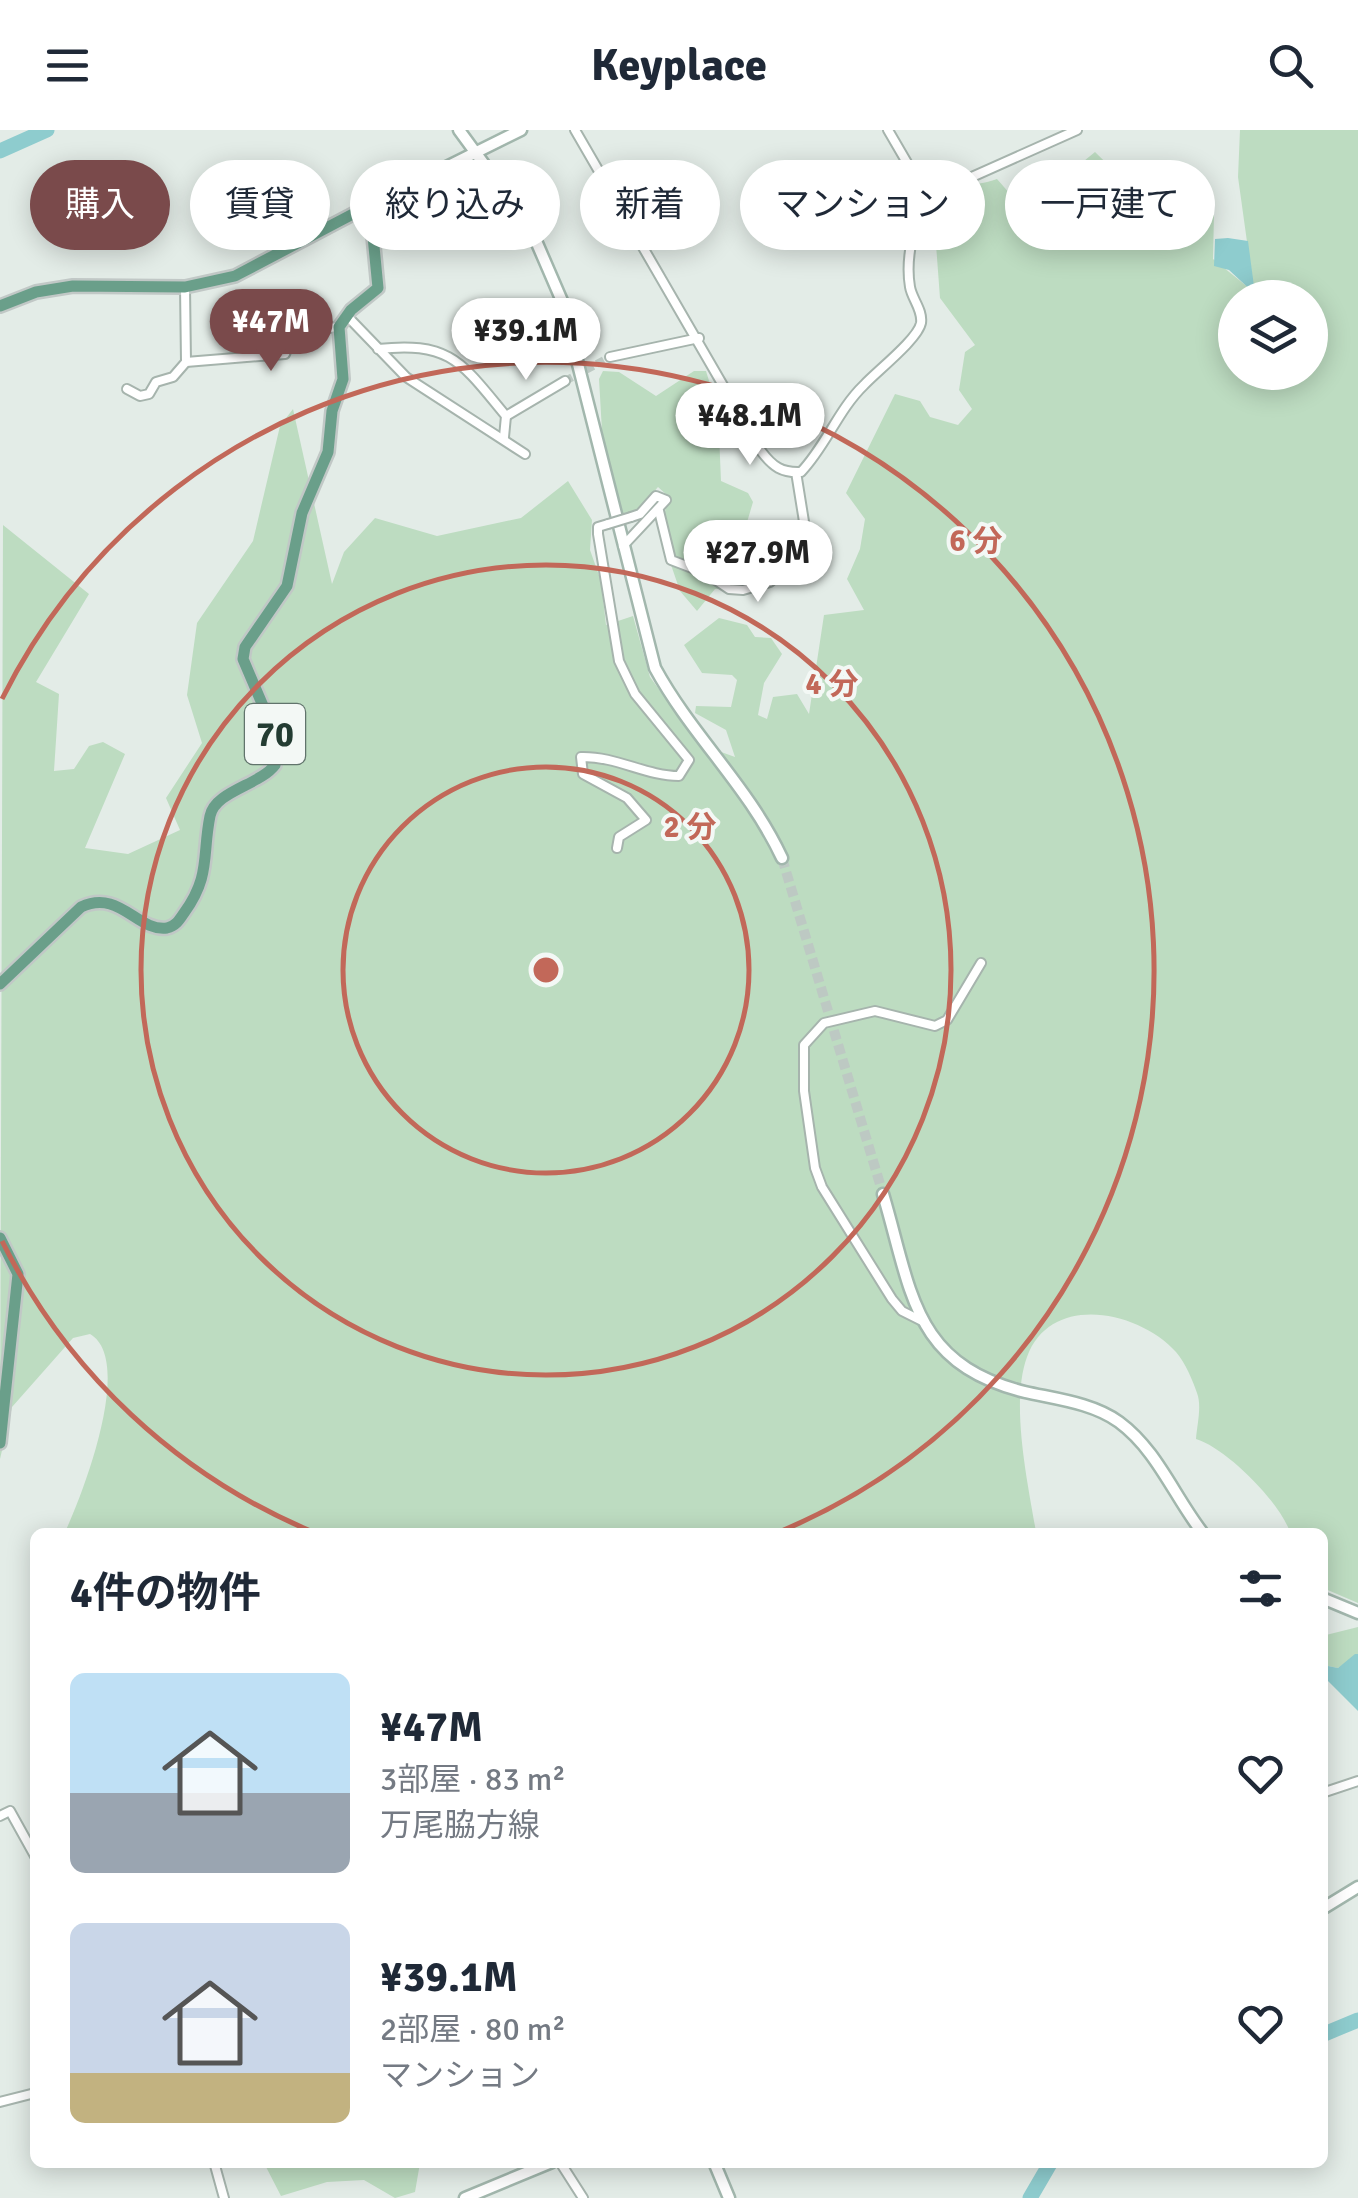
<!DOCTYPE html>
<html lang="ja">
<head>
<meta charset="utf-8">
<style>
  :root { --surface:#fff; --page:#f6f6f7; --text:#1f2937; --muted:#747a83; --accent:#7a4a4b }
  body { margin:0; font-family:Signika,"Noto Sans JP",sans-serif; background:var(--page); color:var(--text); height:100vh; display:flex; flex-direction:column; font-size:38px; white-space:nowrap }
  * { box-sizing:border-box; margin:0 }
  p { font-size:32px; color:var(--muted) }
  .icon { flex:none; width:55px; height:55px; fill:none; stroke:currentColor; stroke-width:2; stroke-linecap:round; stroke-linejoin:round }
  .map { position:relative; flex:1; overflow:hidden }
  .panel { position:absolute; left:30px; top:1398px; width:1298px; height:640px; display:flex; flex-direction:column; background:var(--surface); border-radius:15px; box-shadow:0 5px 25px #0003 }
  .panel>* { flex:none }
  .guide { position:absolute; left:30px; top:30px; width:1300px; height:90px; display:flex; gap:20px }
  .fabs { position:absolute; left:1218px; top:150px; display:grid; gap:20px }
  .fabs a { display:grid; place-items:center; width:110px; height:110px; border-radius:50%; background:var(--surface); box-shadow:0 5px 25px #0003; font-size:50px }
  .price { position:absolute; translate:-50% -85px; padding:0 22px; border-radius:35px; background:#fff; color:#222; font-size:32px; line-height:65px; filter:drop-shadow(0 2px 5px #0008) }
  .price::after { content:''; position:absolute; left:50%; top:60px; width:30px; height:22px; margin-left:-15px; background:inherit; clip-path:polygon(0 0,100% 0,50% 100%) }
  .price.selected { background:var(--accent); color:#fff }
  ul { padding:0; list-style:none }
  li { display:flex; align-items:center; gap:30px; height:250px; padding:0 40px }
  li span { display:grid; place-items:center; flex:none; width:280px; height:200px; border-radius:15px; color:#555 }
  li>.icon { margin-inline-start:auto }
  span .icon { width:120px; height:120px; fill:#fffc; stroke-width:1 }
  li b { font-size:42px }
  h2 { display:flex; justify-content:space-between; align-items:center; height:120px; padding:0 40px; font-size:42px }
  .chip { padding:0 35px; border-radius:45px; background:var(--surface); box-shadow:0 5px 25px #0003; font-size:35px; line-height:90px }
  .chip.selected { background:var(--accent); color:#fff }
  header { display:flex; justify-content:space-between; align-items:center; height:130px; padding:0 40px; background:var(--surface); font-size:45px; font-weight:700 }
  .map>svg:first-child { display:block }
  .green { fill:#bddcc1; fill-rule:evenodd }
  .water { fill:#8eccce }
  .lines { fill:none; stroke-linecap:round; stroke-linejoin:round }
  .river { stroke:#8eccce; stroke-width:15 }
  .street-tunnel { stroke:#bdc9c3; stroke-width:8; stroke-dasharray:8 4; stroke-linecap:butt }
  .secondary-tunnel { stroke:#bdc9c3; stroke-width:10; stroke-dasharray:10 5; stroke-linecap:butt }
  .street-casing { stroke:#a6b4ad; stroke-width:12 }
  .secondary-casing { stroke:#a2b7ad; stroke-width:15 }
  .primary-casing { stroke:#c1c8c6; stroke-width:16 }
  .street { stroke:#fff; stroke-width:8 }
  .secondary { stroke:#fff; stroke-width:10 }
  .primary { stroke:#6a9f8a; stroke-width:11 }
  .street-bridge-casing { stroke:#a6b4ad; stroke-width:12; stroke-linecap:butt }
  .street-bridge { stroke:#fff; stroke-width:8 }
  .ring { fill:none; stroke:#c26859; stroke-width:5 }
  .labels { text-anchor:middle; stroke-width:8; stroke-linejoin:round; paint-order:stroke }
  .shield { fill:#f3f8f5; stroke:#61746c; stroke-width:2.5 }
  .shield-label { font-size:35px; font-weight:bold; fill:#233c32 }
  .centre { fill:#c26859; stroke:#f3f8f5; stroke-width:5 }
  .ring-label { font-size:30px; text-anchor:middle; font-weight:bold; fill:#c26859; stroke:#f3f8f5; stroke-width:8; stroke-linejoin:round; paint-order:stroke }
</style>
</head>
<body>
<header><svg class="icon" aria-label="menu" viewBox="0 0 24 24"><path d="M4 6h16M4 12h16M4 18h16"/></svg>Keyplace<svg class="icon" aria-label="search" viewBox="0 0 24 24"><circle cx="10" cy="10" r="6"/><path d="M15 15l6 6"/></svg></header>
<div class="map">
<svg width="1358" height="2068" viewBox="0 0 1358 2068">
  <rect width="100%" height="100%" fill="#e3ece7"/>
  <g class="green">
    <path d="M1240,0h118v1473l-35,-15 -1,-56h-32c-11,-31 -64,-84 -94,-93 1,-14 6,-33 1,-46 -4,-12 -12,-31 -21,-41 -37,-41 -125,-60 -149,5 -17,46 1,127 9,175h-971c17,-36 70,-172 25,-198l-17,4 -61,69 -12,52 3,-934 86,69 -53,88 23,12 -5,77 20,-2 15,-23 14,-4 22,12 -40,94 43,6 52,-24 -14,-32 36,-55 -15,-48 10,-72 56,-82 27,-115 13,-17 39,175 12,-32 31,-34 62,18 84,-18 47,-37 24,39 -2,30 11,31 5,44 27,-9 17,61 49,67 36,13 -9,-27 -31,-17 1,-7 35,1 6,-27 -5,-5 -30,-2 -18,-28 35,-27 28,7 8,12 16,1 11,16 -18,29 -6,32 9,4 6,-22 24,-3 12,20 15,-99 40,-5 -17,-31 13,-30 5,-30 -19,-26 49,-99 25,7 10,16 28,8 14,-16 -13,-19 6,-38 10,-7 -35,-47 -7,-94c18,-22 40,-16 64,-25l14,16 46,-12 38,-31 43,42 42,26 13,-11 21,6 -1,44 41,33 -16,-115zM1235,168h75v74h-75z"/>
    <polygon points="603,241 619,242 656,266 694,241 706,241 718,280 721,351 748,363 753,372 740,416 764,450 745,458 715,459 697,481 680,461 658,397 668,396 664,387 668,366 658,357 639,379 622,384 602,301 599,249"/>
    <polygon points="1358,1497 1358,1524 1338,1538 1328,1536 1323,1546 1322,1506"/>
    <polygon points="264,2033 420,2033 415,2062 395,2068 364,2050 327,2052 281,2066"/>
  </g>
  <g class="water">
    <polygon points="1228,108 1248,111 1255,164 1229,140 1214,136 1215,109"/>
    <polygon points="1355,1524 1358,1524 1358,1581 1323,1546 1328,1536 1338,1538"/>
  </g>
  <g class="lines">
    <g class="river">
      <polyline points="0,21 47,0"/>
      <polyline points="1322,1905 1358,1890"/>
      <polyline points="1030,2068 1051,2032"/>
    </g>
    <polyline class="street-tunnel" points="565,251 610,227"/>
    <polyline class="secondary-tunnel" points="782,728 883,1064"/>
    <g class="street-casing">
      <g id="street">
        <path d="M575,0l186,321c12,16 21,22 40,21 25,-26 37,-62 63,-87 13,-14 54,-46 57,-62 2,-13 -9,-24 -11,-36 -5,-29 4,-65 17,-90l150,-67"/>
        <polyline points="888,0 927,67"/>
        <polyline points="348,187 406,247 525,324"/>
        <path d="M378,219c73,-8 84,14 128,67l-2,21"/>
        <polyline points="610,227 699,208"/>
        <polyline points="186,232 285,224 295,201 339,197"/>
        <polyline points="127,259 140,266 149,264 156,252 173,247 186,232 185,157"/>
        <polyline points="506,286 565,251"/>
        <polyline points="659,381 671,430 705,443 729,459 743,460 770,452 804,423 806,404 796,342"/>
        <path d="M608,394l-10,3v7l21,127 16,33 54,66 -10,16c-33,0 -63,-20 -98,-19l2,17 44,24 19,22 -27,17 -2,11"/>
        <polyline points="623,416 666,370 656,366 640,384 631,387"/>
        <polyline points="922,1191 902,1181 892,1169 822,1057 815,1038 804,961 804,915 824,893 875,881 935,896 947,890 981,833"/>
        <polyline points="1322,1663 1358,1651"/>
        <polyline points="0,1686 10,1681 35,1726"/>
        <polyline points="0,1972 35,1963"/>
        <polyline points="214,2032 224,2068"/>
        <polyline points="560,2032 583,2068"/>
      </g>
    </g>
    <g class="secondary-casing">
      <g id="secondary">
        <path d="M459,0l71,97 32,74 93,367c37,68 94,119 127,190"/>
        <polyline points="370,75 521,0"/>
        <path d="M883,1064c29,97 29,170 142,198 31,7 68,11 94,30 38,28 55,74 83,110"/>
        <polyline points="1322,1468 1358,1483"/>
        <polyline points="1322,1779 1358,1757"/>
        <polyline points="714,2032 729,2068"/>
        <polyline points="465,2068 552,2032"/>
      </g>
    </g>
    <g class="primary-casing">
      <g id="primary">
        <path d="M0,176l36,-14 37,-6 112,1 50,-11 135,-71 8,83 -27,22 -12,17 4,52 -11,32 -4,41 -26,61 -15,73 -42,61 -2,12 35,82 -3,24c-15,20 -60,26 -65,51 -8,39 1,60 -26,97 -4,6 -8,13 -17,15 -30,4 -47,-39 -86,-21l-81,77"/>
        <polyline points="0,1108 18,1144 0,1313"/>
      </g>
    </g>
    <use href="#street" class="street"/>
    <use href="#secondary" class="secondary"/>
    <use href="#primary" class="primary"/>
    <g class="street-bridge-casing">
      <polyline id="street-bridge" points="608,394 631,387"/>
    </g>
    <use href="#street-bridge" class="street-bridge"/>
  </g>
  <g class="ring">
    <circle cx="546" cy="840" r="203"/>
    <circle cx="546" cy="840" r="405"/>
    <path d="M313 1402A608 608 0 0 1 2 1111M2 569A608 608 0 1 1 779 1402"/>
  </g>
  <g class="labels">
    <rect class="shield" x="245" y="574" width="60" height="60" rx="8"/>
    <g class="shield-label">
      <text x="275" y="616">70</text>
    </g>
  </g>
  <circle cx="546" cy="840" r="15" class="centre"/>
  <g class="ring-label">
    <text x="976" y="421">6 分</text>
    <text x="832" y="564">4 分</text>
    <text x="690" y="707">2 分</text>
  </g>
</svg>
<div class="fabs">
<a><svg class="icon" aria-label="layers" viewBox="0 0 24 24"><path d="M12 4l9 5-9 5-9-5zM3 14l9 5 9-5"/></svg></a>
</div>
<b class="price selected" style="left:271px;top:244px">¥47M</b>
<b class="price" style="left:526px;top:253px">¥39.1M</b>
<b class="price" style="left:750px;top:338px">¥48.1M</b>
<b class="price" style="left:758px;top:475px">¥27.9M</b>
<div class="guide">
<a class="chip selected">購入</a>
<a class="chip">賃貸</a>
<a class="chip">絞り込み</a>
<a class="chip">新着</a>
<a class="chip">マンション</a>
<a class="chip">一戸建て</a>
</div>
<section class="panel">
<h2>4件の物件<svg class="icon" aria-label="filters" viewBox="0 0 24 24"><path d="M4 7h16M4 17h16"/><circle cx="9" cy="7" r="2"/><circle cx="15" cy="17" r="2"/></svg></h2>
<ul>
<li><span style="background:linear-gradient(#bfe0f5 60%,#9aa5b1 0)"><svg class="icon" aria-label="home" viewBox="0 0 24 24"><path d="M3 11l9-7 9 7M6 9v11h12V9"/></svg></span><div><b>¥47M</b><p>3部屋 · 83 m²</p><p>万尾脇方線</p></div><svg class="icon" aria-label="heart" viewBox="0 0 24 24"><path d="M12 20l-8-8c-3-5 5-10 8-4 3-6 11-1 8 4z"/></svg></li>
<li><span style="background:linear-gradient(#c9d6e8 75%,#c2b280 0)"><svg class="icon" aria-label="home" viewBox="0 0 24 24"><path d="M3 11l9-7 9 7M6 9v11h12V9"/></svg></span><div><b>¥39.1M</b><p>2部屋 · 80 m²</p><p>マンション</p></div><svg class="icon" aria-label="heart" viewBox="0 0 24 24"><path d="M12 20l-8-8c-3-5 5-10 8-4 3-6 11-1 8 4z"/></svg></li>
</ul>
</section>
</div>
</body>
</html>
